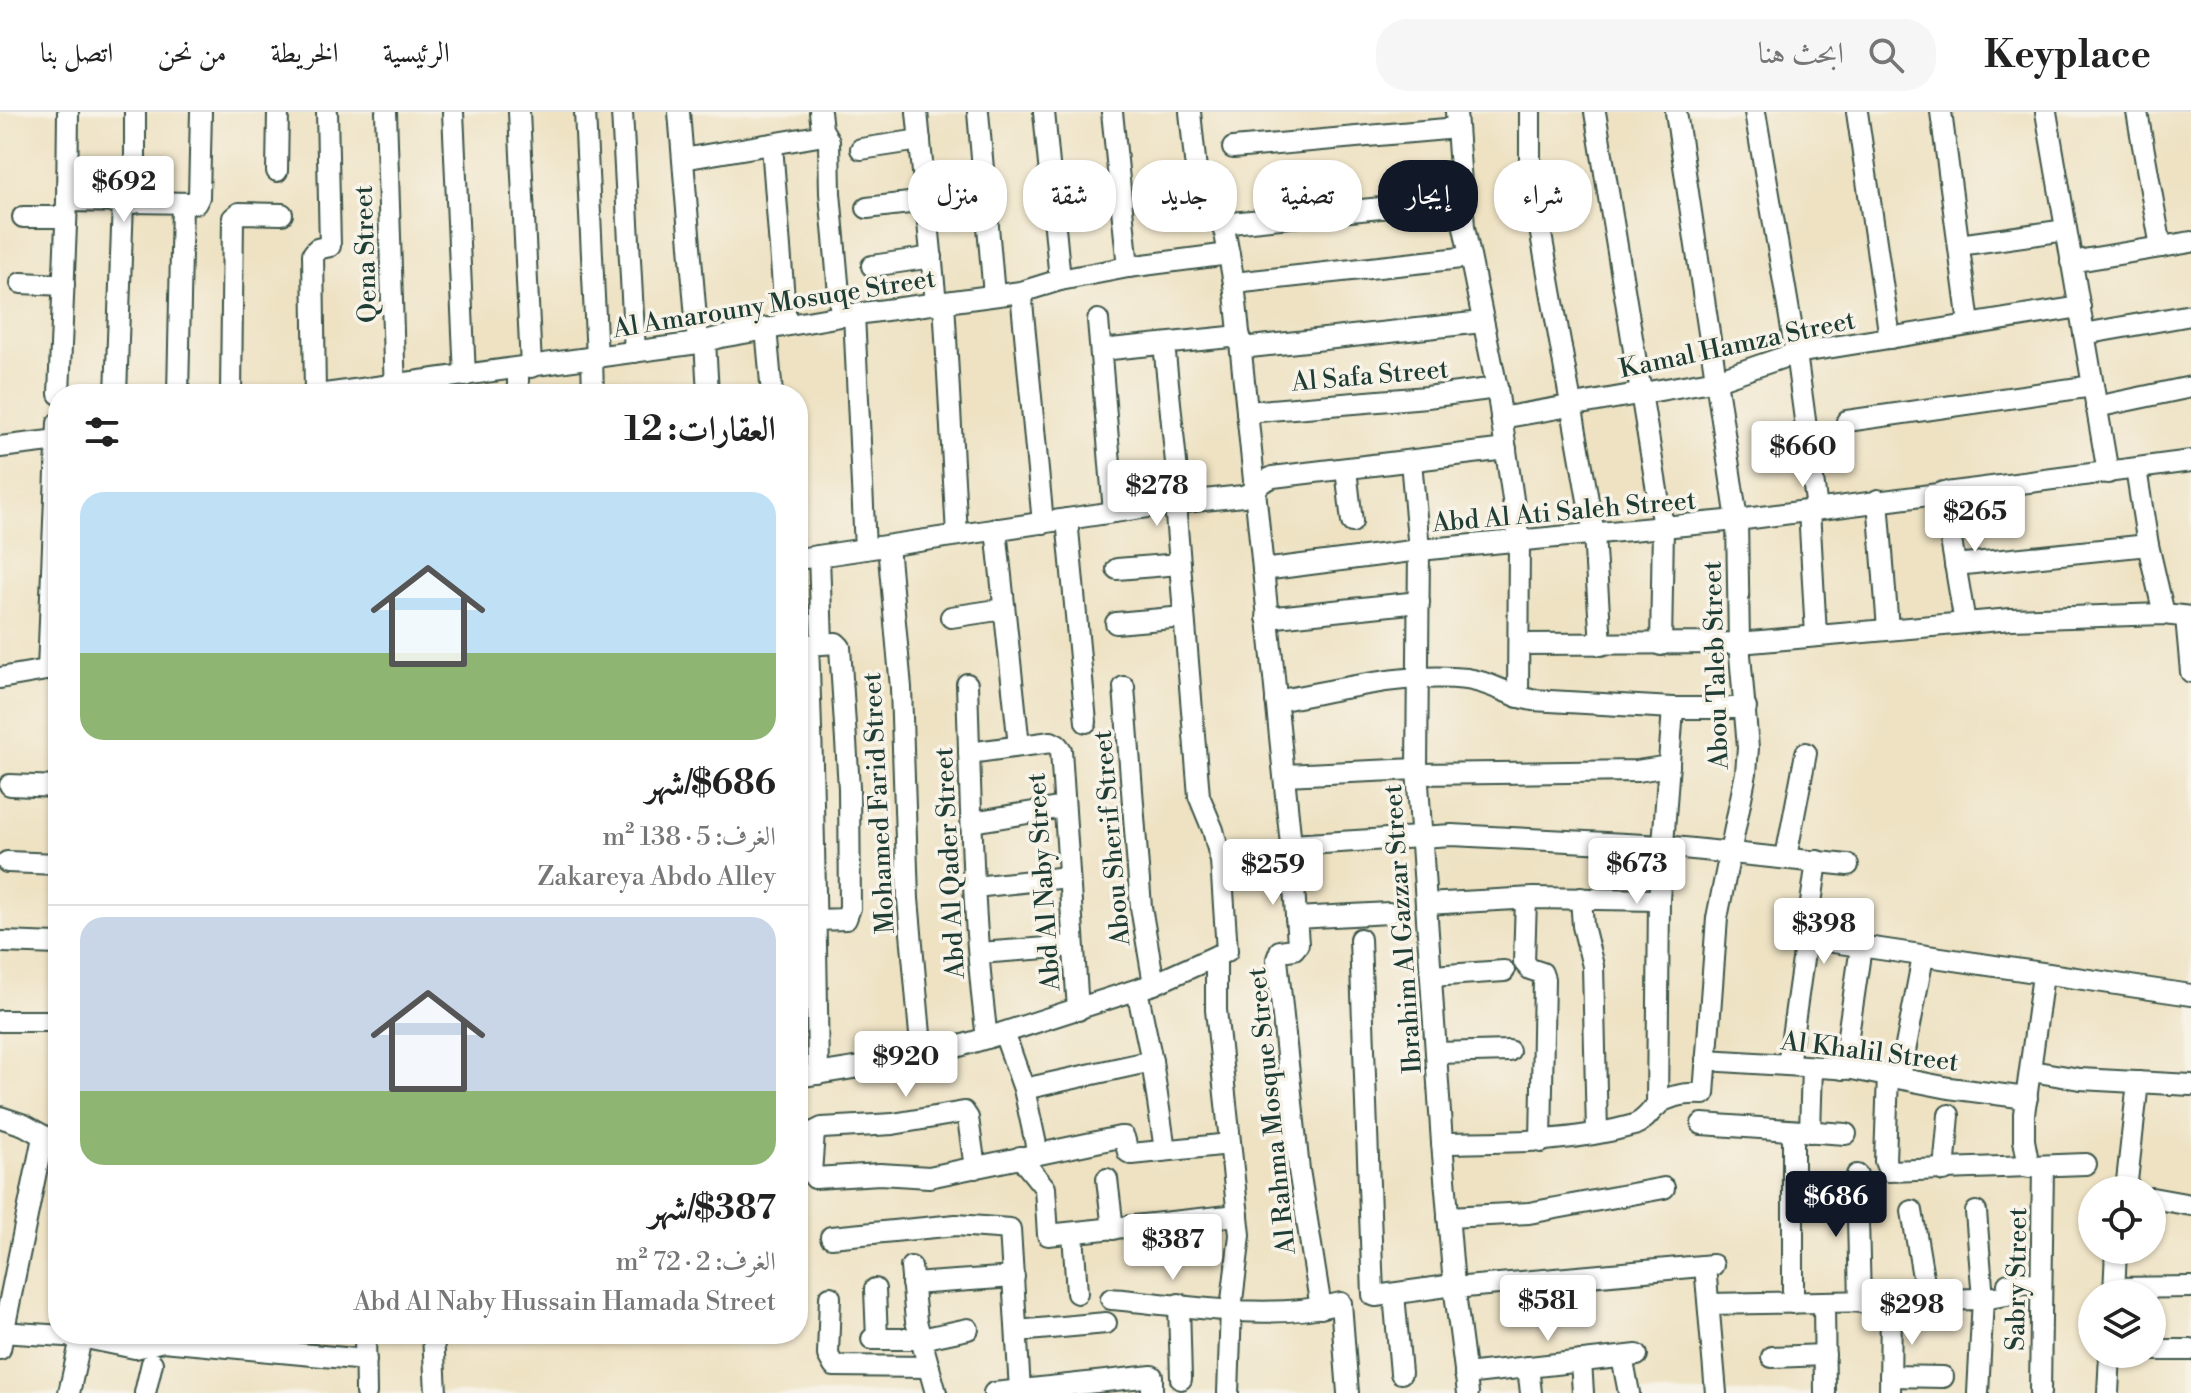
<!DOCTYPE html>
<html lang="ar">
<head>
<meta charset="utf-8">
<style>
  :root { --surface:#fff; --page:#f6f6f6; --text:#222; --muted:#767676; --line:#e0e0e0; --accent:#111827 }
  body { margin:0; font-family:"Libre Bodoni",Amiri,serif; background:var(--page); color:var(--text); direction:rtl; height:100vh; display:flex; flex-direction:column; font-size:30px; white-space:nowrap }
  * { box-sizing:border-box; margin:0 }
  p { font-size:26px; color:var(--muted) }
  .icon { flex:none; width:44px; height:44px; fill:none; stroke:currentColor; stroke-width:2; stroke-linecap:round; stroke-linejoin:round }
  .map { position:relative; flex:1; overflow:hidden; direction:ltr }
  .panel { position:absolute; left:48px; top:272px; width:760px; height:960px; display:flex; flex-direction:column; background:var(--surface); border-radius:32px; box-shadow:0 2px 6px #0004; direction:rtl }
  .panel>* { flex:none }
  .top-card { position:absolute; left:832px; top:48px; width:760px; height:72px; direction:rtl; display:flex; gap:16px }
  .controls { position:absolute; left:2078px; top:1064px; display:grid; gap:16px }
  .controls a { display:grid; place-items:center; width:88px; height:88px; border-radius:50%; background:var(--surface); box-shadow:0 2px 6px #0004; font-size:40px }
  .price { position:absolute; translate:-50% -68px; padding:0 18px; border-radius:8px; background:#fff; color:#222; font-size:26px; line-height:52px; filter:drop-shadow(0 2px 4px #0008) }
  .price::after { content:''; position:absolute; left:50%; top:48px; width:24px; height:18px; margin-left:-12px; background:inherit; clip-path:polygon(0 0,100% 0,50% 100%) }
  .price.active { background:var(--accent); color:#fff }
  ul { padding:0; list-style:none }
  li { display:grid; align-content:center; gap:16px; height:424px; padding:0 32px }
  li+li { border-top:2px solid var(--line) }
  li span { display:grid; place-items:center; height:248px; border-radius:24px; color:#555 }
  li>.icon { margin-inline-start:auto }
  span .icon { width:144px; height:144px; fill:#fffc; stroke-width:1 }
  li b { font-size:34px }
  h2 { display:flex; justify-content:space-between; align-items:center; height:96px; padding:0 32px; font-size:34px }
  .tag { padding:0 28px; border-radius:32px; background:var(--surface); box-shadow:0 2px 6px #0004; font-size:28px; line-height:72px }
  .tag.active { background:var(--accent); color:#fff }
  header { display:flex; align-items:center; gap:48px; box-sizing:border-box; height:112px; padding:0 40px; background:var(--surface); border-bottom:2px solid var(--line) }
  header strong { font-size:38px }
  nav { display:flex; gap:44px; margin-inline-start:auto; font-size:28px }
  .search { width:560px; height:72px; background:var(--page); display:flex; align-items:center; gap:20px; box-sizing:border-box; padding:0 28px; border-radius:32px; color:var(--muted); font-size:30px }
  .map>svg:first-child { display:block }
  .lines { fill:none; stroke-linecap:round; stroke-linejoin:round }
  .street-casing { stroke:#3e5649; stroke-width:24 }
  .street { stroke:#fff; stroke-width:20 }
  .labels { text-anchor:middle; stroke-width:7; stroke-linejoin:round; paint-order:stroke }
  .street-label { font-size:26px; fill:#1f3d34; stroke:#f7f3e8 }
</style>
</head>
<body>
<header>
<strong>Keyplace</strong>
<div class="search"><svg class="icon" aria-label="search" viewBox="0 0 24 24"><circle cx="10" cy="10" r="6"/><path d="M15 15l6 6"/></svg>ابحث هنا</div>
<nav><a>الرئيسية</a><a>الخريطة</a><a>من نحن</a><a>اتصل بنا</a></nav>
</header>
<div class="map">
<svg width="2191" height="1281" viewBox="0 0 2191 1281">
  <rect width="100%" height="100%" fill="#f7f3e8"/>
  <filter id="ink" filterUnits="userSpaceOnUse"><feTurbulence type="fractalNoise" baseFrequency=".0125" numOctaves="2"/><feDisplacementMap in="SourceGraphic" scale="16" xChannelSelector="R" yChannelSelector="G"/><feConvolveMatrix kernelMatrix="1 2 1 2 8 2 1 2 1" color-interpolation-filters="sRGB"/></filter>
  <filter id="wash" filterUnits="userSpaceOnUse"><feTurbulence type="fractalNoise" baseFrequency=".006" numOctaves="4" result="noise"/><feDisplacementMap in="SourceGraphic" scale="32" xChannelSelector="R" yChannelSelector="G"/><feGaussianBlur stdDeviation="1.8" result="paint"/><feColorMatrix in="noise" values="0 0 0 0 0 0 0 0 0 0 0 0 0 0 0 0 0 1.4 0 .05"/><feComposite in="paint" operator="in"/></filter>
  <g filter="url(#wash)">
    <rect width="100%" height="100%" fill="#eee2c3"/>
  </g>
  <g filter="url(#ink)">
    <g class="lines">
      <g class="street-casing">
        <g id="street">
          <polyline points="135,0 135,91"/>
          <polyline points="386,0 395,282"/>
          <polyline points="453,0 465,264"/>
          <polyline points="519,0 531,255"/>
          <polyline points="585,0 597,246"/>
          <polyline points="622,0 635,240"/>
          <polyline points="679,0 698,231"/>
          <polyline points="820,0 822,17 829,29 830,81 841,204"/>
          <polyline points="917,0 936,191"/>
          <polyline points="978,0 994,183"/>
          <polyline points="1044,0 1060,168"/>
          <polyline points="1112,0 1128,155"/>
          <polyline points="1190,0 1200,96 1221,112 1225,121 1234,171 1291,733 1298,832 1294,837 1280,839 1277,847 1299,1058 1321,1196"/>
          <polyline points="1456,0 1464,115 1497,276 1519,429 1518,585"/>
          <polyline points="1530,0 1530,60 1594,422 1601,533"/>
          <polyline points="1595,0 1663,415 1661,533"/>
          <polyline points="1755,0 1796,241 1817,397"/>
          <polyline points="1857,0 1890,226"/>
          <polyline points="1941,0 1969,212"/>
          <polyline points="2046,0 2108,361"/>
          <polyline points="2137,0 2161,135"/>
          <polyline points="772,33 786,213"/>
          <polyline points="1233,36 1457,16"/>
          <polyline points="861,37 920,28"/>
          <polyline points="683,47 824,23"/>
          <polyline points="277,59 278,0"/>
          <polyline points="67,89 196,91 199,85 201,0"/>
          <polyline points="867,96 926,89"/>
          <polyline points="23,105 66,105"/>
          <polyline points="1221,112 1461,88"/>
          <polyline points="1959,133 2066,118"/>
          <polyline points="2071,150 2191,130"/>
          <polyline points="872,154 932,145"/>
          <polyline points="21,171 64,173"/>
          <polyline points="1234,171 1470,145"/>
          <polyline points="1021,180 1043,411"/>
          <polyline points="944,190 957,423"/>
          <polyline points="854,202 865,437"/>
          <polyline points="1098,208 1114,400"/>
          <polyline points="766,216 772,282"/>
          <polyline points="2084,222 2191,203"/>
          <polyline points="705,229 708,282"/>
          <polyline points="1164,232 1180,390"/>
          <polyline points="1241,236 1482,210"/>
          <polyline points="1101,238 1240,224"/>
          <polyline points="592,246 593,282"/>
          <polyline points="518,257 518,282"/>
          <polyline points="59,282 67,89 68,0"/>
          <polyline points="116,282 123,90"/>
          <polyline points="178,282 182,92"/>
          <polyline points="231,282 233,106 239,101 282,102"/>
          <polyline points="315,282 313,142 317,137 330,134 327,0"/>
          <polyline points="325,282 698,231 721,225 841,204 1021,180 1060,168 1128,155 1229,142"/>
          <polyline points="2096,295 2191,275"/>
          <polyline points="1247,300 1427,285 1497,276"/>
          <polyline points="1501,306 1717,268 1796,241 2080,195"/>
          <polyline points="1847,309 2093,274"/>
          <polyline points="0,335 58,328"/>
          <polyline points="1411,349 1419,438 1417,657 1442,1031 1454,1173 1468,1281"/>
          <polyline points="1346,357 1352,410"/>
          <polyline points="2136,357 2148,433 2164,502"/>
          <polyline points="1943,380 1965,511"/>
          <polyline points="1878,388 1888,517"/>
          <polyline points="1809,398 1816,523"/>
          <polyline points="1067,407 1086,610"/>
          <polyline points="996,417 1019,634"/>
          <polyline points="888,434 901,576 908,787 922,945"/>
          <polyline points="819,444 822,531"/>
          <polyline points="798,447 1175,391 1243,384 1254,379 1262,370 1273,365 1506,337"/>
          <polyline points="1955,453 2148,433"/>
          <polyline points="1117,457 1180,452"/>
          <polyline points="1263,458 1419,438 1737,408 2191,349"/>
          <polyline points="951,505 1004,497"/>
          <polyline points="2186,505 2191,560"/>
          <polyline points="1267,506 1419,490"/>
          <polyline points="1116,511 1184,505"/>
          <polyline points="1519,532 1739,531 2011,507 2164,502 2191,505"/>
          <polyline points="48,558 58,311"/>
          <polyline points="0,566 58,556"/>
          <path d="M967,572c4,118 5,237 20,354"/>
          <polyline points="1124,575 1141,795 1154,872"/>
          <path d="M1276,589c63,-11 128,-29 191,-22 24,3 42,17 65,21l141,8h73"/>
          <polyline points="969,641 1051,630 1057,633 1061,638 1078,898"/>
          <polyline points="1417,662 1637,659 1669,654"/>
          <polyline points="1284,663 1417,657"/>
          <polyline points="10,673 58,675"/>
          <polyline points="972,710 1064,695"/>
          <polyline points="1291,733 1452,723 1664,734 1848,753"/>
          <polyline points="1786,745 1806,641"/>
          <polyline points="7,750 58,752"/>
          <polyline points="975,775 1068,765"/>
          <polyline points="1581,786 1583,814 1593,854 1597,1020"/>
          <polyline points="1526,787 1524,850 1530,857 1542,861 1544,867 1541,1030"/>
          <polyline points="1426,792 1533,786 1659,788"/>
          <polyline points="1296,806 1389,801"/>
          <path d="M816,808l30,-1 4,-11 -1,-120 -9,-141 -4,-4 -28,2c6,143 8,286 10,429"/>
          <polyline points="1806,826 2191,883"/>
          <polyline points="1360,827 1373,1183 1376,1184 1454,1173"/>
          <polyline points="3,830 58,832"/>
          <polyline points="979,841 1073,834"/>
          <polyline points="1216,844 1216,898 1240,1123 1231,1197 1228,1281"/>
          <polyline points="1432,864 1504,859"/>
          <polyline points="1137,878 1152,949 1165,1038"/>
          <polyline points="0,909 58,909"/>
          <polyline points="1004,921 1024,977 1038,1042"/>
          <polyline points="1437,941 1509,939"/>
          <polyline points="1706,948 1852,957 1949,976 2027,986"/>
          <polyline points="1788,953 1817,749"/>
          <polyline points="1843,957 1861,835"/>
          <polyline points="2031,959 2080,967 2191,973"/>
          <polyline points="1888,962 1885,1049 1889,1059 2086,1052"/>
          <polyline points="798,965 922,945 987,926 1154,872 1227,839 1221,749 1213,718 1199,684 1175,391"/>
          <polyline points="1900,965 1923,845"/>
          <polyline points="1024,977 1152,949"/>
          <polyline points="1657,994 1659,788 1673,596"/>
          <polyline points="0,1005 24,1013 58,1032"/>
          <polyline points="1702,1012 1846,1022"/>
          <polyline points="1793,1019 1793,1191"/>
          <polyline points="1810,1020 1812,955"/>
          <path d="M1442,1031c64,-1 129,0 192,-18 11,-4 15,-12 23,-20 14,-11 31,-12 47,-11l13,-176 29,-145 2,-25 -9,-105 -2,-123 -61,-408"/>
          <polyline points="1020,1045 1045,1076 1048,1123 1238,1103"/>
          <polyline points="2029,1055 2024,1028 2024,1002 2043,863"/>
          <polyline points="975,1056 968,1006 964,1000 893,1012 822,1016 814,1020 811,1061 815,1066 880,1062 929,1065 1120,1025 1124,1025 1128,1040 1132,1042 1230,1032"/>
          <polyline points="1944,1059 1949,1003"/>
          <polyline points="1857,1063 1860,1190"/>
          <polyline points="1107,1067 1113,1117"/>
          <polyline points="2126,1078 2138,970"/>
          <polyline points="2152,1086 2191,1093"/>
          <polyline points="1912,1099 1927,1189"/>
          <polyline points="1976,1100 1983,1187 1978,1281"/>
          <polyline points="1448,1105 1529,1101 1664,1076"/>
          <polyline points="1073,1121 1077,1181"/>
          <polyline points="831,1125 956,1113 1010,1117 1020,1278"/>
          <polyline points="1705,1154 1716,1281"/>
          <polyline points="911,1155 916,1209 936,1281"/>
          <polyline points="912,1172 1014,1165"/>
          <polyline points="1454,1176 1713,1153"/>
          <polyline points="2114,1176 2191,1175"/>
          <polyline points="875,1177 877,1227"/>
          <polyline points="1394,1182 1401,1261"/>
          <polyline points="2114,1182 2116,1138"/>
          <polyline points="830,1185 828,1243 834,1254 929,1255"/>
          <path d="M1111,1187c74,6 157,23 230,4l7,90"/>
          <polyline points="1824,1190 1825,1281"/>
          <polyline points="1179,1192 1181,1267"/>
          <polyline points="1709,1192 1983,1187 2007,1183 2008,1172 2041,1171"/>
          <polyline points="1017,1219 1106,1211"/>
          <polyline points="0,1220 81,1225 135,1236 163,1229 366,1248"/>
          <polyline points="365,1222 366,1281"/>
          <polyline points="433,1222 436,1281"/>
          <polyline points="872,1227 921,1227 968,1217"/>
          <polyline points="0,1237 43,1025"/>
          <polyline points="2152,1238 2191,1238"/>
          <polyline points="1622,1245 1629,1281"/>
          <polyline points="1772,1245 1825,1243"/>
          <polyline points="1581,1249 1583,1281"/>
          <polyline points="1528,1255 1531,1281"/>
          <polyline points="1465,1262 1637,1243"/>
          <polyline points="1890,1264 1943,1265"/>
          <polyline points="69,1281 82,1222"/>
          <polyline points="145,1281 152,1251"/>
          <polyline points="994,1281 1152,1264 1152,1281"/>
          <polyline points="1890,1281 1891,1189"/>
          <polyline points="2040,1281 2043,1054"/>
          <polyline points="2108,1281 2110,1242"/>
        </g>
      </g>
      <use href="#street" class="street"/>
    </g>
  </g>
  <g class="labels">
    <g class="street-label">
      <text transform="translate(365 142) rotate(-92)" y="9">Qena Street</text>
      <text transform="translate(774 191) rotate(-9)" y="9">Al Amarouny Mosuqe Street</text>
      <text transform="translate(1737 232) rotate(-12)" y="9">Kamal Hamza Street</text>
      <text transform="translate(1370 263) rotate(-5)" y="9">Al Safa Street</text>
      <text transform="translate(1564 399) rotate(-5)" y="9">Abd Al Ati Saleh Street</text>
      <text transform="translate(1715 553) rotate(-92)" y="9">Abou Taleb Street</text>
      <text transform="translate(878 691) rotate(-93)" y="9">Mohamed Farid Street</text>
      <text transform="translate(1111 726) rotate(-95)" y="9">Abou Sherif Street</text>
      <text transform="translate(949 751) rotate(-93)" y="9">Abd Al Qader Street</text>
      <text transform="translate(1043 770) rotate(-94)" y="9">Abd Al Naby Street</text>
      <text transform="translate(1402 817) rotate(-94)" y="9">Ibrahim Al Gazzar Street</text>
      <text transform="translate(1870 939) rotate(7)" y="9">Al Khalil Street</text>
      <text transform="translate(1271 999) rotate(-96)" y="9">Al Rahma Mosque Street</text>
      <text transform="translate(2016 1167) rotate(-89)" y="9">Sabry Street</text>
    </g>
  </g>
</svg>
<div class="controls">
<a><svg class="icon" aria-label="locate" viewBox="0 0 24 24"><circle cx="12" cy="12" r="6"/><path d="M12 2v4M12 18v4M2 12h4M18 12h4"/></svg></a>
<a><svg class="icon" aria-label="layers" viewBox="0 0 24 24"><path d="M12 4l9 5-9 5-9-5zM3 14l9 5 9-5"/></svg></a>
</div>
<b class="price" style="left:124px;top:112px">$692</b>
<b class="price" style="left:1803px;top:377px">$660</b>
<b class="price" style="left:1157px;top:416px">$278</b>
<b class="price" style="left:1975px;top:442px">$265</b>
<b class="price" style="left:1637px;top:794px">$673</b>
<b class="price" style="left:1273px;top:795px">$259</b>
<b class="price" style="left:1824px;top:854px">$398</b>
<b class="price" style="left:906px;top:987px">$920</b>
<b class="price active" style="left:1836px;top:1127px">$686</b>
<b class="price" style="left:1173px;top:1170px">$387</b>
<b class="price" style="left:1548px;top:1231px">$581</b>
<b class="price" style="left:1912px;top:1235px">$298</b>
<div class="top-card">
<a class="tag">شراء</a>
<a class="tag active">إيجار</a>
<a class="tag">تصفية</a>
<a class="tag">جديد</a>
<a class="tag">شقة</a>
<a class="tag">منزل</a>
</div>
<section class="panel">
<h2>العقارات: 12<svg class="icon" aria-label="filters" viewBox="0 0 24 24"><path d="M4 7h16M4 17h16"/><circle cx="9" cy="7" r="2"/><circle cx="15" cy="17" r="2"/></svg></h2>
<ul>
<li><span style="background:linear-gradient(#bfe0f5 65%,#8fb573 0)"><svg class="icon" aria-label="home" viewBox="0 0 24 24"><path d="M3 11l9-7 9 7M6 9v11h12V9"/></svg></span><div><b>$686/شهر</b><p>الغرف: 5 · 138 m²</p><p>Zakareya Abdo Alley</p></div></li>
<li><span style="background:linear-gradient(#c9d6e8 70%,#8fb573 0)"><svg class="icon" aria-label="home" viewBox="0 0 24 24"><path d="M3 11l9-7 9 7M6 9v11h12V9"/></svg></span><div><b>$387/شهر</b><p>الغرف: 2 · 72 m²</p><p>Abd Al Naby Hussain Hamada Street</p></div></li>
</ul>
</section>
</div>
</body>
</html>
